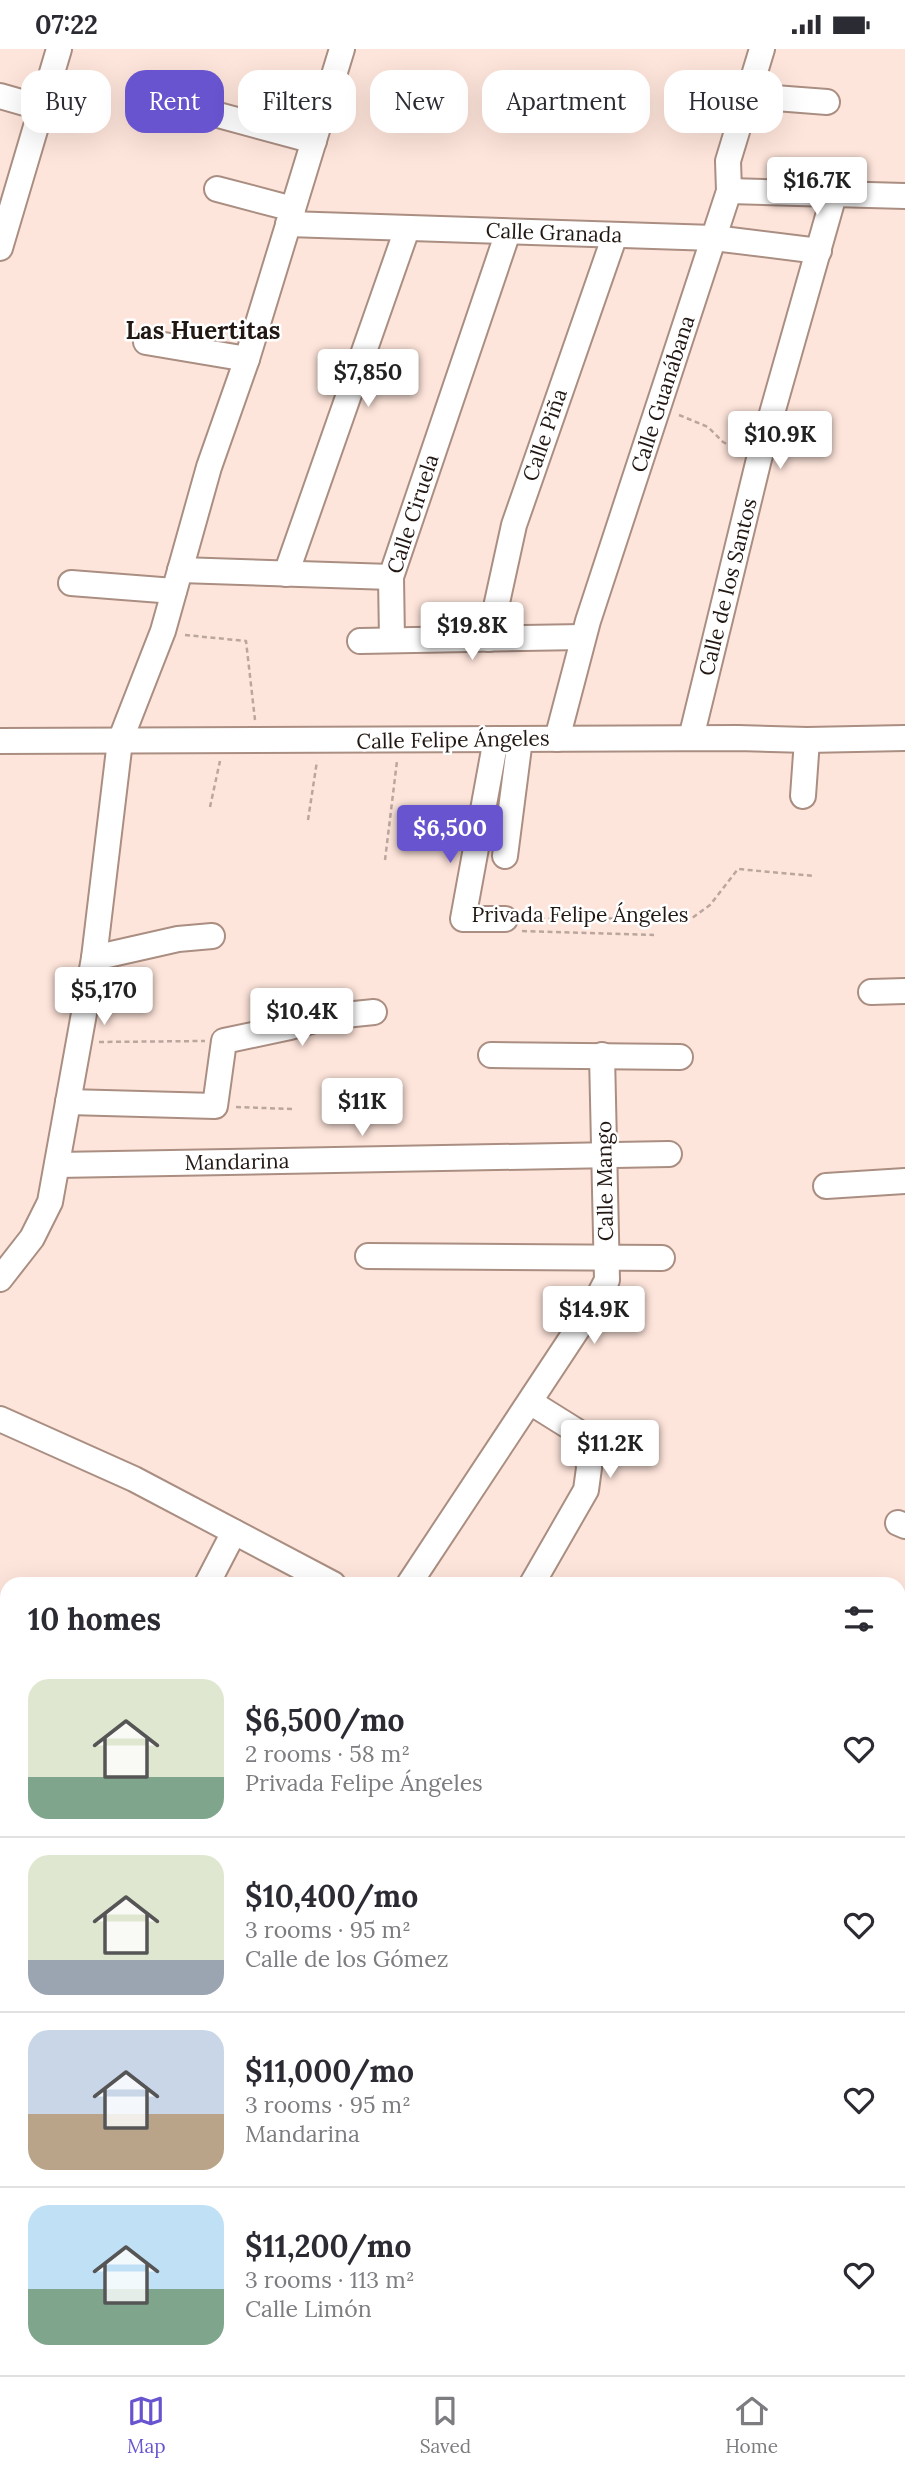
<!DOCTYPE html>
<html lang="en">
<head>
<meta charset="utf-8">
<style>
  :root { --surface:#fff; --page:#f7f7f7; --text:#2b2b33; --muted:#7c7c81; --line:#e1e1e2; --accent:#6754ce }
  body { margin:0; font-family:Lora,serif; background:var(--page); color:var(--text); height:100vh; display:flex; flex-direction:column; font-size:26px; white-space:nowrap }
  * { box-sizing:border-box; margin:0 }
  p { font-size:23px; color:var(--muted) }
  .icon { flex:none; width:38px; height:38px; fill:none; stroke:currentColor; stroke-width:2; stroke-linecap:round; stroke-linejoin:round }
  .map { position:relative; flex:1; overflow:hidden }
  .sheet { position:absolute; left:0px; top:1528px; width:906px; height:800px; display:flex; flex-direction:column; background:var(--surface); border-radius:21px 21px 0 0; box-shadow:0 7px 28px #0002 }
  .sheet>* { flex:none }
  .banner { position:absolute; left:21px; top:21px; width:864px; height:63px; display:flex; gap:14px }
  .price { position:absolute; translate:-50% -60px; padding:0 16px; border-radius:7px; background:#fff; color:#222; font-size:23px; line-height:46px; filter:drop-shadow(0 2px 4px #0008) }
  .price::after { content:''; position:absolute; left:50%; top:42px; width:21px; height:16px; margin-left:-10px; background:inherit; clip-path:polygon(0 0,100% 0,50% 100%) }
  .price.active { background:var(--accent); color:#fff }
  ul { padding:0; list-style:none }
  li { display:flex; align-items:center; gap:21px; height:175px; padding:0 28px }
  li+li { border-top:2px solid var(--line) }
  li span { display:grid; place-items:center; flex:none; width:196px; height:140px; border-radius:21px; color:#555 }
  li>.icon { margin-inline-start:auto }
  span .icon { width:84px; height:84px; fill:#fffc; stroke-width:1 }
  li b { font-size:30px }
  h2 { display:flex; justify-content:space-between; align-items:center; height:84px; padding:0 28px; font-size:30px }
  .chip { padding:0 24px; border-radius:21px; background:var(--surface); box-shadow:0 7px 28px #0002; font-size:24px; line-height:63px }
  .chip.active { background:var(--accent); color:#fff }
  .status { display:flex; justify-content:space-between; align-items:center; height:49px; padding:0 35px; background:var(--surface); direction:ltr }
  .status svg { height:19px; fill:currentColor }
  .menu { display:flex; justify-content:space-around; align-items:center; height:98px; border-top:2px solid var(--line); background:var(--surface); font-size:19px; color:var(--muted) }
  .menu a { display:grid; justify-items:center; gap:4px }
  .menu .active { color:var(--accent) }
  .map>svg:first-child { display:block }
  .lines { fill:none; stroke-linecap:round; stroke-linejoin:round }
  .minor-casing { stroke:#aa8e82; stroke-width:28 }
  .path { stroke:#bba69e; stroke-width:2.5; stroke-dasharray:5 3.5; stroke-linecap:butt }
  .minor { stroke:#fff; stroke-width:24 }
  .rail { stroke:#4a3d37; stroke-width:5; stroke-dasharray:12 12; stroke-linecap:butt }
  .labels { text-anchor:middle; stroke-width:5; stroke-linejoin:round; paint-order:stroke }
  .street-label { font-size:21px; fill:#221813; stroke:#fff }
  .quarter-label { font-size:24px; font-weight:bold; fill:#221813; stroke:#fff }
</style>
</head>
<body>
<div class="status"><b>07:22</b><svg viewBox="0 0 49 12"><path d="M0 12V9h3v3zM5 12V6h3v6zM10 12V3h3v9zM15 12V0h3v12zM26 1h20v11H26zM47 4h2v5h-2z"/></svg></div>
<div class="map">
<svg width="905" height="2326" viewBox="0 0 905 2326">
  <rect width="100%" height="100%" fill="#fee5db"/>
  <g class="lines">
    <g class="minor-casing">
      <g id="minor">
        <polyline points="0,47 42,59"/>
        <polyline points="748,47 827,53"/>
        <polyline points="185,57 314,92"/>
        <polyline points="217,140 293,160"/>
        <polyline points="729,142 905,147"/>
        <polyline points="288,175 714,189 819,202"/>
        <polyline points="0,199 59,0"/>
        <polyline points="146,293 247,310"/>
        <polyline points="180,521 391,528"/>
        <polyline points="286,525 407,180"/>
        <polyline points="71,534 174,542"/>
        <polyline points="489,590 514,476 615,186"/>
        <polyline points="392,591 391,528 508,183"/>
        <polyline points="360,592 583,588"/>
        <polyline points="691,689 759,410 834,146"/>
        <polyline points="496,690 463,870 505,870"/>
        <polyline points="557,690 588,572 729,142 728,112 762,0"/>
        <polyline points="0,692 738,689 807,691 905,689"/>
        <polyline points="803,747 807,691"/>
        <polyline points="505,807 520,690"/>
        <polyline points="94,909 178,890 212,887"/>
        <polyline points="871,943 905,942"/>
        <polyline points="491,1006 680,1008"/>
        <polyline points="68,1053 215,1057 224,992 290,978 325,968 374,963"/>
        <polyline points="57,1116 669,1105"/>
        <polyline points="826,1137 905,1132"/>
        <polyline points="368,1207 662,1209"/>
        <polyline points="0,1230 32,1189 50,1153 94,909 120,692 163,582 209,418 247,310 342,0"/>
        <polyline points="530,1353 586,1388 589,1419 586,1441 532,1535"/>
        <polyline points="0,1370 134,1430 333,1535"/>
        <polyline points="898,1474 905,1477"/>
        <polyline points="207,1535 234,1483"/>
        <polyline points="409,1535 596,1252 607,1231 602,1006"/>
        <polyline points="900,1571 905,1561"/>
        <polyline points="900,1595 905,1598"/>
        <polyline points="0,1636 3,1638"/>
        <polyline points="900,1680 905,1675"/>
        <polyline points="900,1883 905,1869"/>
        <polyline points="0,1895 7,1899"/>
        <polyline points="0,1989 7,1989"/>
        <polyline points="0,2060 7,2060"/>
        <polyline points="0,2163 7,2163"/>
        <polyline points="900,2197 905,2193"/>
        <polyline points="900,2276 905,2278"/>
        <polyline points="900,2319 905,2321"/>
        <polyline points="123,2320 132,2326"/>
        <polyline points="457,2320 462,2326"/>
        <polyline points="25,2326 28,2320"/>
        <polyline points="240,2326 243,2320"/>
        <polyline points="335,2326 342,2320"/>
      </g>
    </g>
    <g class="path">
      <polyline points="679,366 708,378 723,393 739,401"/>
      <polyline points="185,586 246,592 255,671"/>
      <polyline points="210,758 220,712"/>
      <polyline points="308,771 317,712"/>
      <polyline points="385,811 397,712"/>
      <polyline points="523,870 692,869 710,856 738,820 814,827"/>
      <polyline points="522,882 654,886"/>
      <polyline points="99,993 205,992"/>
      <polyline points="236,1058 292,1060"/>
    </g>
    <use href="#minor" class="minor"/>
    <g class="rail">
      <polyline points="0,2005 7,2005"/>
      <polyline points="900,2302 905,2304"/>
    </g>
  </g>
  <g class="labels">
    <g class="street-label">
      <text transform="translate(554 184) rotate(2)" y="7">Calle Granada</text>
      <text transform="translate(663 345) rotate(-72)" y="7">Calle Guanábana</text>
      <text transform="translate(545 386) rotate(-71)" y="7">Calle Piña</text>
      <text transform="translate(413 465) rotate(-72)" y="7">Calle Ciruela</text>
      <text transform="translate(728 538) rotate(-76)" y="7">Calle de los Santos</text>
      <text transform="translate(453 691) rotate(-1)" y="7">Calle Felipe Ángeles</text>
      <text x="580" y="873">Privada Felipe Ángeles</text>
      <text transform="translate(237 1113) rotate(-1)" y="7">Mandarina</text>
      <text transform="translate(605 1132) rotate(-91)" y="7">Calle Mango</text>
    </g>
    <g class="quarter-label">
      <text x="203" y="290">Las Huertitas</text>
    </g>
  </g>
</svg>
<b class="price" style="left:817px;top:168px">$16.7K</b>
<b class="price" style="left:368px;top:360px">$7,850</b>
<b class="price" style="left:780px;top:422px">$10.9K</b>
<b class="price" style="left:472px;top:613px">$19.8K</b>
<b class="price active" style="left:450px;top:816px">$6,500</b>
<b class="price" style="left:104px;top:978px">$5,170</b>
<b class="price" style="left:302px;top:999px">$10.4K</b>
<b class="price" style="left:362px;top:1089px">$11K</b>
<b class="price" style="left:594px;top:1297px">$14.9K</b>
<b class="price" style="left:610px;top:1431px">$11.2K</b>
<div class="banner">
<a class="chip">Buy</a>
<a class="chip active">Rent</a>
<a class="chip">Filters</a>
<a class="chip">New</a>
<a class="chip">Apartment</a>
<a class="chip">House</a>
</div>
<section class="sheet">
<h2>10 homes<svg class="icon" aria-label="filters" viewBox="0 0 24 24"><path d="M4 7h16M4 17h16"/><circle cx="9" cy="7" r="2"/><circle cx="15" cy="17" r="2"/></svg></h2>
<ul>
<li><span style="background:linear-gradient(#dfe7d0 70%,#7fa58c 0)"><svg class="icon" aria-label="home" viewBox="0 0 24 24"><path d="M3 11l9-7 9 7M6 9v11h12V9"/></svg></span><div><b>$6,500/mo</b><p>2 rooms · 58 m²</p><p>Privada Felipe Ángeles</p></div><svg class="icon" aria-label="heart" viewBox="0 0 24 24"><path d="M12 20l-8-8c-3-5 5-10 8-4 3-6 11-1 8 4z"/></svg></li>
<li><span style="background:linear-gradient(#dfe7d0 75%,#9aa5b1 0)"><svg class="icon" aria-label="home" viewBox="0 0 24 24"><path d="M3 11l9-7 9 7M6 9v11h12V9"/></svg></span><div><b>$10,400/mo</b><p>3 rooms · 95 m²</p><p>Calle de los Gómez</p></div><svg class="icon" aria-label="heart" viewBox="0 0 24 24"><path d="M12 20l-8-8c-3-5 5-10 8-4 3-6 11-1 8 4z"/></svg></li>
<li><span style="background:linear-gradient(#c9d6e8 60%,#b9a48a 0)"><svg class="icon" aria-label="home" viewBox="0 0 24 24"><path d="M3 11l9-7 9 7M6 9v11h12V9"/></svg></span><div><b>$11,000/mo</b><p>3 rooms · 95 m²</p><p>Mandarina</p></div><svg class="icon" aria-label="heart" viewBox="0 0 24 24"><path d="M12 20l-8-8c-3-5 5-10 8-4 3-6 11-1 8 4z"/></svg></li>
<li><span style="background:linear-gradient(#bfe0f5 60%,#7fa58c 0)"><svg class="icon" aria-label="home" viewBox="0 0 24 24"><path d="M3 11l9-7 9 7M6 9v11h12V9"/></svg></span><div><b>$11,200/mo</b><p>3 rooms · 113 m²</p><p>Calle Limón</p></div><svg class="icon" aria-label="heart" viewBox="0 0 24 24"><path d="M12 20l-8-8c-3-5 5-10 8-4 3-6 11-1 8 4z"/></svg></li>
</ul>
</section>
</div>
<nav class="menu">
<a class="active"><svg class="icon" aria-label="map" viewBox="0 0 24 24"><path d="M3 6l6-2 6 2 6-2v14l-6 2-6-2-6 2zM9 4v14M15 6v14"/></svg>Map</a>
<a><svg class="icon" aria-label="saved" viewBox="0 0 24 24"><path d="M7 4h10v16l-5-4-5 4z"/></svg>Saved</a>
<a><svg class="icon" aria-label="home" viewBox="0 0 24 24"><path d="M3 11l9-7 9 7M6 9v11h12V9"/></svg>Home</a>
</nav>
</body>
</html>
